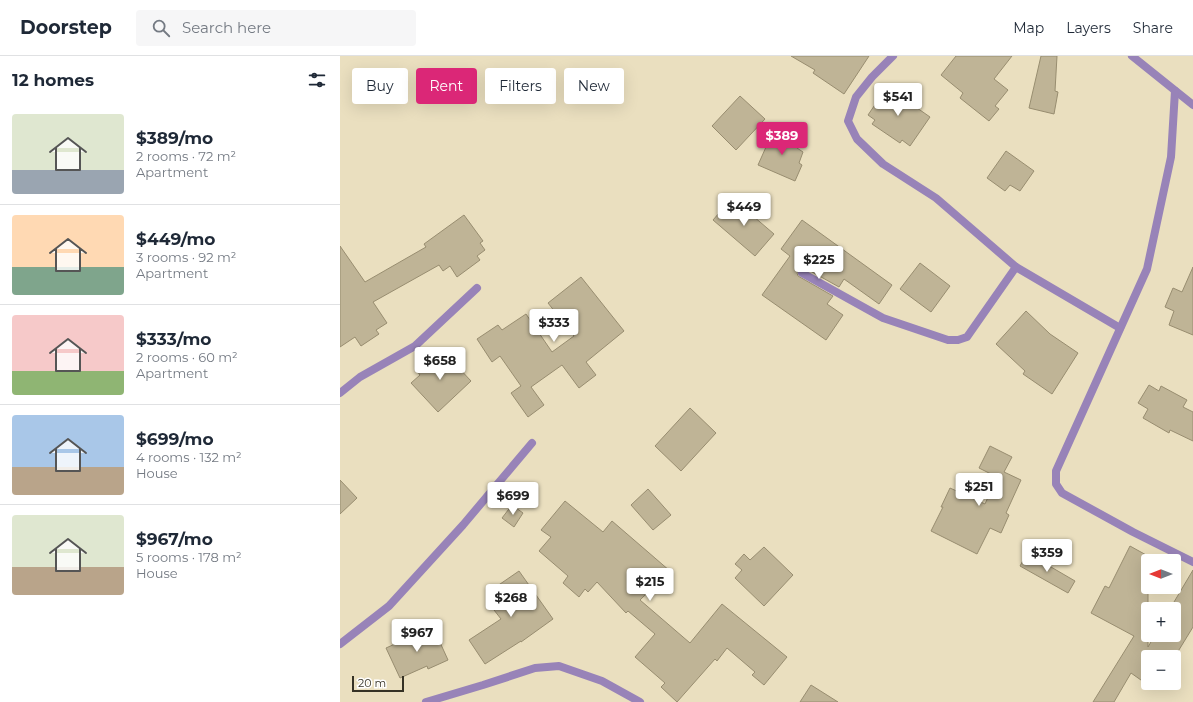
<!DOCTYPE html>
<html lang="en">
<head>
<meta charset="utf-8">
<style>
  :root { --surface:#fff; --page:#f6f6f7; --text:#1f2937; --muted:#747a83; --line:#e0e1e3; --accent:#db2777 }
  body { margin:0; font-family:Montserrat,sans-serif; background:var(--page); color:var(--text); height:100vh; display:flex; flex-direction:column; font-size:15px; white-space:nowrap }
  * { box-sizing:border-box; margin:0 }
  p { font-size:13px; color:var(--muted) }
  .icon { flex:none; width:22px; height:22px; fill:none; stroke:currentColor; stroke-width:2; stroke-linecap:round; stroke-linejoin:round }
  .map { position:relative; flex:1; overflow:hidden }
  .side { display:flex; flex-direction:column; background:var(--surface); width:340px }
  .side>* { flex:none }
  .hud { position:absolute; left:12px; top:12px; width:380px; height:36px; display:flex; gap:8px }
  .needle { width:26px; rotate:270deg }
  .fabs { position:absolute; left:801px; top:498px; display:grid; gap:8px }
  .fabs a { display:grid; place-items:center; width:40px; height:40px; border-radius:4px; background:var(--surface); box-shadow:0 4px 16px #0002; font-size:20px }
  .scale { position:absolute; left:12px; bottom:10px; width:52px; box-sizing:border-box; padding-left:4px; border:2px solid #363225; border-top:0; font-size:11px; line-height:14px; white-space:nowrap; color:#363225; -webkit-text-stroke:3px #fff; paint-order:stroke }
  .price { position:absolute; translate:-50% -34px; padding:0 9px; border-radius:4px; background:#fff; color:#222; font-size:13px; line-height:26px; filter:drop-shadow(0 1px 2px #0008) }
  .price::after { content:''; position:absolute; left:50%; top:24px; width:12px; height:9px; margin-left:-6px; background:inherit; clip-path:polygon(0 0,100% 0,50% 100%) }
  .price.active { background:var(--accent); color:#fff }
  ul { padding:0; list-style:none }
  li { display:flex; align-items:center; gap:12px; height:100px; padding:0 12px }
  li+li { border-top:1px solid var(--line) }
  li span { display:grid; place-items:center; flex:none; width:112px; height:80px; border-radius:4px; color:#555 }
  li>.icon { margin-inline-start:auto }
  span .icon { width:48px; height:48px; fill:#fffc; stroke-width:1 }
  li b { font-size:17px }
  h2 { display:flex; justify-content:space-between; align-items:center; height:48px; padding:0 12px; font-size:17px }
  .chip { padding:0 14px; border-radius:4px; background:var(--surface); box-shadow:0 4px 16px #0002; font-size:14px; line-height:36px }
  .chip.active { background:var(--accent); color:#fff }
  header { display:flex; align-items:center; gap:24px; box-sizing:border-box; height:56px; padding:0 20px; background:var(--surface); border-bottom:1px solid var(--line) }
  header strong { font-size:19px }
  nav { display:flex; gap:22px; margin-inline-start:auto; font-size:14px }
  .search { width:280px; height:36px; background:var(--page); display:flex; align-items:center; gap:10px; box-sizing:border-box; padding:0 14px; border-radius:4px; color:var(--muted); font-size:15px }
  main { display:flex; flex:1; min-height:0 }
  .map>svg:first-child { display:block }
  .building { fill:#bfb496; stroke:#988d70 }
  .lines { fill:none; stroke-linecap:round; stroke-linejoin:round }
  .minor { stroke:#9883b8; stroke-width:8 }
</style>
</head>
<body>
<header>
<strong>Doorstep</strong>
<div class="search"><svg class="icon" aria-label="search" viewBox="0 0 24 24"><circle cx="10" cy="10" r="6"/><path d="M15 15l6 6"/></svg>Search here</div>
<nav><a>Map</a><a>Layers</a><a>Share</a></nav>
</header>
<main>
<section class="side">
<h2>12 homes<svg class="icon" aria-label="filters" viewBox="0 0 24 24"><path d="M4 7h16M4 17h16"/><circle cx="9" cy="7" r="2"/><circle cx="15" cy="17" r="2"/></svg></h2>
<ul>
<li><span style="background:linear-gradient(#dfe7d0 70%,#9aa5b1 0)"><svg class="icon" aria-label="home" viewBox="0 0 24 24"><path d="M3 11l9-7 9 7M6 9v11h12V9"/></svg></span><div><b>$389/mo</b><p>2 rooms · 72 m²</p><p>Apartment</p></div></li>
<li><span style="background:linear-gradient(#ffd9b3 65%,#7fa58c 0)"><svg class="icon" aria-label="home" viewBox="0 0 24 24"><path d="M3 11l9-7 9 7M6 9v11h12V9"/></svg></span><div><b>$449/mo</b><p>3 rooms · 92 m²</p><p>Apartment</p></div></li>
<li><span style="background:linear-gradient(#f6c9c9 70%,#8fb573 0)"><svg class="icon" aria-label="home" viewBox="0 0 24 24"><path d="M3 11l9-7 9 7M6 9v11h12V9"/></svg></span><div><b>$333/mo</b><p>2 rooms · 60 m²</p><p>Apartment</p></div></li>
<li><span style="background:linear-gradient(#a9c7e8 65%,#b9a48a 0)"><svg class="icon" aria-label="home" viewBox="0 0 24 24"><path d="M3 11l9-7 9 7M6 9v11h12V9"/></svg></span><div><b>$699/mo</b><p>4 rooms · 132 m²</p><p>House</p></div></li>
<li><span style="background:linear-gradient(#dfe7d0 65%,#b9a48a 0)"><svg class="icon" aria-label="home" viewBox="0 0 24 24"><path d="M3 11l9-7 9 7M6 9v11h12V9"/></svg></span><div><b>$967/mo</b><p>5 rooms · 178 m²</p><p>House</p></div></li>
</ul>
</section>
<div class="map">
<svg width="853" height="646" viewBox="0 0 853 646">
  <rect width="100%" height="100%" fill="#eadfbf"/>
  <g class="building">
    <polygon points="451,0 529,0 504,38 473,17 475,14"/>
    <polygon points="616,0 672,0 654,23 668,34 655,50 659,53 649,65 620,42 623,37 601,19"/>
    <polygon points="701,0 717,0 715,35 718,36 714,58 689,52"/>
    <polygon points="547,31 590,61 570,90 562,84 560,87 532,68 535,64 528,59"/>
    <polygon points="400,40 425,63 396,94 372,70"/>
    <polygon points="434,73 460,85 457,92 463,96 459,107 462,109 455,125 418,109"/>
    <polygon points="666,95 694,115 680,135 670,129 665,135 647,122"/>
    <polygon points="392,142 434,178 415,200 373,164"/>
    <polygon points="124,159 143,185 140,187 145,194 137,200 140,204 117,221 110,210 103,215 99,209 33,246 47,267 36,274 39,278 21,290 15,281 0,291 0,190 25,226 86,191 84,188"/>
    <polygon points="462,164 552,229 539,248 504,223 499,231 465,212 459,213 457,217 458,220 493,240 487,248 503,259 486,284 422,239 450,200 441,193"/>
    <polygon points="580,207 610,230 591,256 560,233"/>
    <polygon points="853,211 853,279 829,269 834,255 825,251 833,232 842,236"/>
    <polygon points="241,221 284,275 246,306 256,319 239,332 222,309 191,331 204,349 188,361 171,337 181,330 160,300 152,306 137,283 158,269 162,274 186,258 212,296 234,280 208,247"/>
    <polygon points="686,255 710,278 738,297 712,338 683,318 685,315 656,288"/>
    <polygon points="104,296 131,325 98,356 71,327 80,319 77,315 94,299 98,302"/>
    <polygon points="809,329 819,335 821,330 847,344 843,351 853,356 853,385 830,374 829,377 803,362 808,353 798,347"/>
    <polygon points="350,352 376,377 341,415 315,390"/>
    <polygon points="650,390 672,401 664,416 681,424 666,457 669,459 661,477 650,472 637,498 591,475 603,451 601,451 610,432 645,448 657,421 639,412"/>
    <polygon points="0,424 17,442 0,458"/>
    <polygon points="308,433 331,459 313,474 291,449"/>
    <polygon points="225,445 263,476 272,465 330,515 300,544 350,587 382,548 447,601 424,629 412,619 415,616 387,592 377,605 375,603 337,646 321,631 325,627 295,601 315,578 288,555 286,557 257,526 248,536 245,533 239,541 223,527 228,520 199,495 211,481 201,474"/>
    <polygon points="172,449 183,457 174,471 162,462"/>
    <polygon points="790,490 808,500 808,591 815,579 834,579 834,546 853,514 853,571 834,602 834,601 808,601 808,629 791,617 774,646 753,646 794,580 751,557 765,530 769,532"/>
    <polygon points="424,491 453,519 424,550 395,522 402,514 395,508 404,498 410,504"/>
    <polygon points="687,497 735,525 728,537 680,510"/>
    <polygon points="179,515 213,563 181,586 181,585 145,608 129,584 161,563 154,554 157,552 147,537"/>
    <polygon points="93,571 108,604 88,613 87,610 60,622 46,592"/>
    <polygon points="471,629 498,646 460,646"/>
  </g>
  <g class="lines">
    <g class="minor">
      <polyline points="792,0 853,49"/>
      <polyline points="835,35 831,101 807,213 716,415 716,428 722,437 793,476 853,506"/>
      <polyline points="676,211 780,272"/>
      <polyline points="462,217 543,262 608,284 618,284 627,281 676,211 596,142 543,108 517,83 508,65 516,41 532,21 553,0"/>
      <polyline points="0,337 20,321 75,290 137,232"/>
      <polyline points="0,588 49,550 123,469 192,387"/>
      <polyline points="86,646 143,629 195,612 219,610 262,625 300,646"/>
    </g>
  </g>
</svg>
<div class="fabs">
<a><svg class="needle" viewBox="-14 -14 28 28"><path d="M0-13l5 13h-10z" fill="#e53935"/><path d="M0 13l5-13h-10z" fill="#747a83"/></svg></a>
<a>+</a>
<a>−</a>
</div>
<div class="scale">20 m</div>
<b class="price" style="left:558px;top:61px">$541</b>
<b class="price active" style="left:442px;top:100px">$389</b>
<b class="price" style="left:404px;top:171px">$449</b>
<b class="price" style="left:479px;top:224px">$225</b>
<b class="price" style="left:214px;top:287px">$333</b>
<b class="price" style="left:100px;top:325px">$658</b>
<b class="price" style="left:639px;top:451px">$251</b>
<b class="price" style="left:173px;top:460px">$699</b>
<b class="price" style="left:707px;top:517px">$359</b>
<b class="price" style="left:310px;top:546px">$215</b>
<b class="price" style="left:171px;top:562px">$268</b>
<b class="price" style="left:77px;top:597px">$967</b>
<div class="hud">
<a class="chip">Buy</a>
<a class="chip active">Rent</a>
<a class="chip">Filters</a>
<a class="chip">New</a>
</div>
</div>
</main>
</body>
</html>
